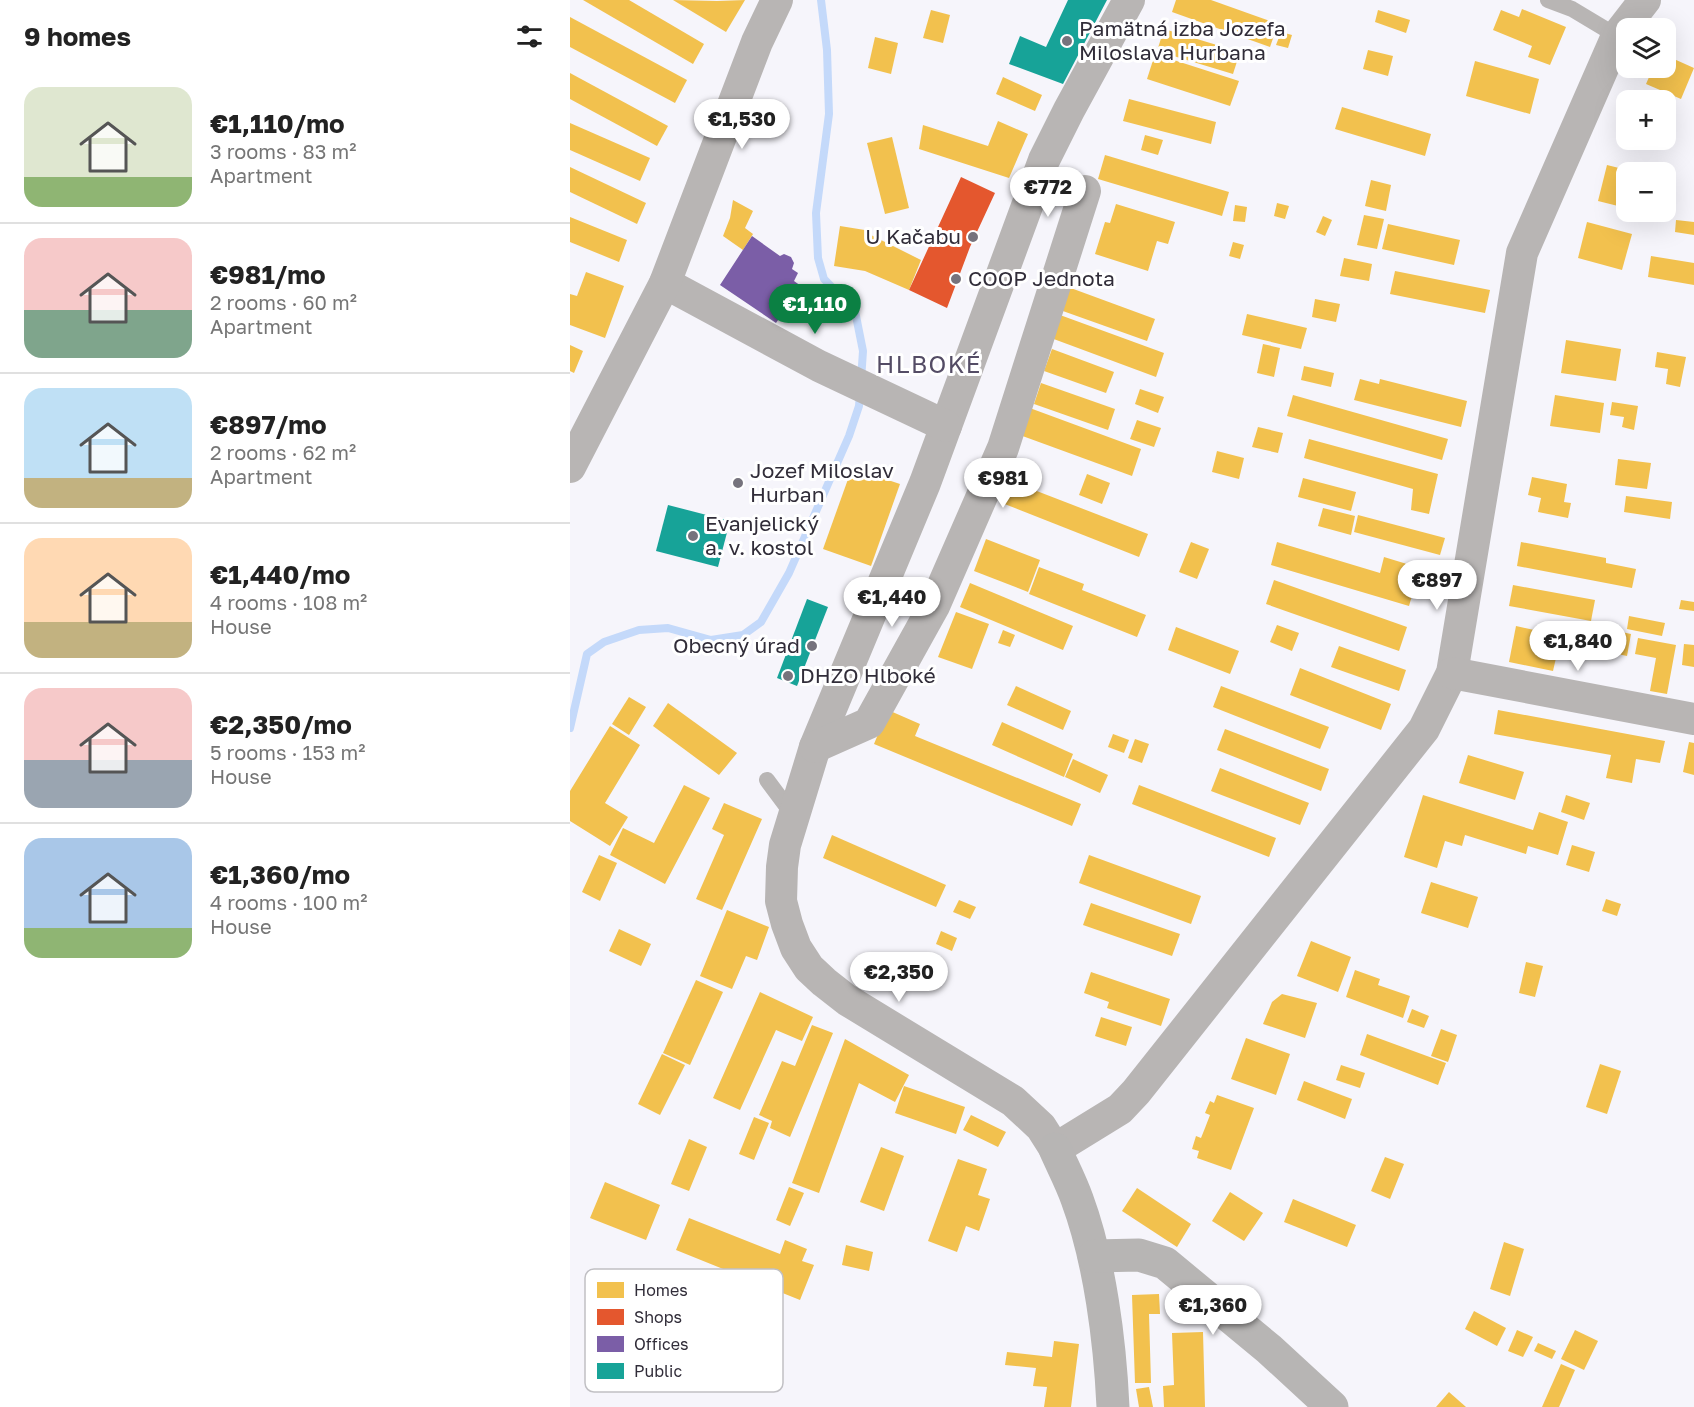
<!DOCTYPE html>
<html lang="en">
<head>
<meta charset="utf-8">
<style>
  :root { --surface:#fff; --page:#f2f2f2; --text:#222; --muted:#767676; --line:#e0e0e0; --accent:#0b8043 }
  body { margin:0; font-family:"Golos Text",sans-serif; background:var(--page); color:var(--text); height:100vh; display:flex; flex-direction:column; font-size:22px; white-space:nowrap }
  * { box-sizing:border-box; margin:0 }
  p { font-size:20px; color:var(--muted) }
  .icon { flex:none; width:33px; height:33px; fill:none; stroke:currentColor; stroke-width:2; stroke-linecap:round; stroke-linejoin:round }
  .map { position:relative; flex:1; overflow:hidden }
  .sheet { display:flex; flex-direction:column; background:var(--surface); width:570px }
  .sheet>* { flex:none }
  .fabs { position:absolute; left:1046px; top:18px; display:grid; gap:12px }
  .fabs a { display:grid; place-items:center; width:60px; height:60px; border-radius:12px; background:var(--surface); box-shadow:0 6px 24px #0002; font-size:30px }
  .price { position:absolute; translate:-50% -51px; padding:0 14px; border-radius:21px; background:#fff; color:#222; font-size:20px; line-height:39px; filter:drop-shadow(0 2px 3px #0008) }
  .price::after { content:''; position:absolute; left:50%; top:36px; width:18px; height:14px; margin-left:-9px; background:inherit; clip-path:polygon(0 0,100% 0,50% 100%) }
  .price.current { background:var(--accent); color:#fff }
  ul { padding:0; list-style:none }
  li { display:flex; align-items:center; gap:18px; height:150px; padding:0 24px }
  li+li { border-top:2px solid var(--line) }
  li span { display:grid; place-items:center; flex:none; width:168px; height:120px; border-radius:18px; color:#555 }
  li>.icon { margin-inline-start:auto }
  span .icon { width:72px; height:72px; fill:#fffc; stroke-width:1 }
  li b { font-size:26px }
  h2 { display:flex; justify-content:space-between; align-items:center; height:72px; padding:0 24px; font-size:26px }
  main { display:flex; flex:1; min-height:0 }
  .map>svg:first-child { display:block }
  .homes { fill:#f2c14e }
  .shops { fill:#e4572e }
  .offices { fill:#7b5ea7 }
  .public { fill:#17a398 }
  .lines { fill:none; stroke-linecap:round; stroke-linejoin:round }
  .stream { stroke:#c4d9fa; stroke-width:8 }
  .lane { stroke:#b8b5b4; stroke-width:16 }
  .street { stroke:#b8b5b4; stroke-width:32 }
  .secondary { stroke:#b7b5b4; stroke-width:33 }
  .poi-dot { fill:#76737d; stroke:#fff; stroke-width:2 }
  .labels { text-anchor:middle; stroke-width:6; stroke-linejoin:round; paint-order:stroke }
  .poi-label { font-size:21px; fill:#312d39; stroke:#fff; text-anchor:start }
  .quarter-label { font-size:24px; letter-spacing:1.5px; fill:#544c65; stroke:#fff }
  .key { fill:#fff; stroke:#c1c0c4; stroke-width:1.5 }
  .key-label { font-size:16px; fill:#312d39 }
</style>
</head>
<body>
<main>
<section class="sheet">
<h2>9 homes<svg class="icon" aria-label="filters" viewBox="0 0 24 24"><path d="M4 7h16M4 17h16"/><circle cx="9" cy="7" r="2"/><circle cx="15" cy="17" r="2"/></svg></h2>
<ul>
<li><span style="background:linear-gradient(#dfe7d0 75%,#8fb573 0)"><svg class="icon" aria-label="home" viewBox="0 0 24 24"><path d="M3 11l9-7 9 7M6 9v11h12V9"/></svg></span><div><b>€1,110/mo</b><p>3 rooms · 83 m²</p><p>Apartment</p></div></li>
<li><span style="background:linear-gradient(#f6c9c9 60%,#7fa58c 0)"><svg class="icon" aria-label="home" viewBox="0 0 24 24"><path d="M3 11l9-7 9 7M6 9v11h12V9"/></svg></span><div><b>€981/mo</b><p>2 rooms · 60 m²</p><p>Apartment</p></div></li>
<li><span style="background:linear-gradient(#bfe0f5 75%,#c2b280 0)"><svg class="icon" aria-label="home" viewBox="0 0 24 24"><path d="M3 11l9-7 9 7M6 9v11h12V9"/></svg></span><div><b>€897/mo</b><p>2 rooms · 62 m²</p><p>Apartment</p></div></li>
<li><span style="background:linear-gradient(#ffd9b3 70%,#c2b280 0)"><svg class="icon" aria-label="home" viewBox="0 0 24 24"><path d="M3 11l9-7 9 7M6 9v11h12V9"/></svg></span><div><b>€1,440/mo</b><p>4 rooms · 108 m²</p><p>House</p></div></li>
<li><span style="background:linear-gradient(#f6c9c9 60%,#9aa5b1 0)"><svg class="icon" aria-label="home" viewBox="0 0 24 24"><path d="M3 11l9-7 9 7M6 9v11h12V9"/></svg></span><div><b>€2,350/mo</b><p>5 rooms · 153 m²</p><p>House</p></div></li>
<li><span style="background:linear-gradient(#a9c7e8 75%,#8fb573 0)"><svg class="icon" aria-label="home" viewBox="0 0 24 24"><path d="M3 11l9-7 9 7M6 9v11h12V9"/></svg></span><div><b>€1,360/mo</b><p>4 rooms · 100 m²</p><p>House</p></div></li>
</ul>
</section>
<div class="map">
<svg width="1124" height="1407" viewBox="0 0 1124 1407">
  <rect width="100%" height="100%" fill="#f6f5fb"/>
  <g class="homes">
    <polygon points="13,0 59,0 134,44 123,64"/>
    <polygon points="103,0 147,1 175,0 156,32"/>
    <polygon points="606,0 641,0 708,24 700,47 602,12"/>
    <polygon points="952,9 996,27 980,65 958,57 962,46 923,30 931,10 949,17"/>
    <polygon points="361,10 380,15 373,43 353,38"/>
    <polygon points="808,10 840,20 836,33 805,22"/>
    <polygon points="0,17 117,80 105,103 0,47"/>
    <polygon points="594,29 670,52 663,74 587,51"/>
    <polygon points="711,32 722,35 718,48 706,45"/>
    <polygon points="305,37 328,43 321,74 298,68"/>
    <polygon points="798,50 823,56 818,76 793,69"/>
    <polygon points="585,54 669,81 660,106 577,79"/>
    <polygon points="1095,55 1124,68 1111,99 1076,84 1083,68 1095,68"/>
    <polygon points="905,61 969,79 960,114 896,96"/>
    <polygon points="0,73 98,126 87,146 0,99"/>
    <polygon points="433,77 472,95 465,111 426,94"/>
    <polygon points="559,99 646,122 641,144 553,121"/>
    <polygon points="772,107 861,134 855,156 765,129"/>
    <polygon points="428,121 458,134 439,178 349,149 353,125 418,146"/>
    <polygon points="0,123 80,158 70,181 0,150"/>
    <polygon points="575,135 593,140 588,155 571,150"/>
    <polygon points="322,137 339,208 315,214 297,143"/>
    <polygon points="535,155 659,192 652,216 528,179"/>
    <polygon points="1037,165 1065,172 1056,172 1056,208 1028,201"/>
    <polygon points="0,167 76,203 67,224 0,192"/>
    <polygon points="801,180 821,185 816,211 795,206"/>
    <polygon points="163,200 183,211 175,228 183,234 173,250 153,236 160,218"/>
    <polygon points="707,203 719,206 715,219 704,216"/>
    <polygon points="546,204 605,222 598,244 587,241 578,271 525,254 535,222 540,223"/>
    <polygon points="665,205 677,207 675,222 663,221"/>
    <polygon points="794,215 814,219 807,249 787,245"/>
    <polygon points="753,216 762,220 755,236 746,232"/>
    <polygon points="0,217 57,240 49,262 0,242"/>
    <polygon points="1106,220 1124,222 1124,235 1105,232"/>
    <polygon points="1017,222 1062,234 1052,270 1008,258"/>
    <polygon points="818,224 890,240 884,265 812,249"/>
    <polygon points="270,226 301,231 301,235 351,260 339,290 295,271 264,266"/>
    <polygon points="663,242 674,245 670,259 659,256"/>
    <polygon points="1081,256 1124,263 1124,285 1078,277"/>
    <polygon points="774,258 802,264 799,281 770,276"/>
    <polygon points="825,271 920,290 915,313 820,294"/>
    <polygon points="16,272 54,286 35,338 0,325 0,294 7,296"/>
    <polygon points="498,287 585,319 577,341 490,310"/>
    <polygon points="745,299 770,304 766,322 742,317"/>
    <polygon points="677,314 737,328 731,349 672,335"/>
    <polygon points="490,315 594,353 586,377 481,338"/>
    <polygon points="996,340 1051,349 1046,381 991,373"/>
    <polygon points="693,344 710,348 704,377 687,373"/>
    <polygon points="0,345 13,351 4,373 0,371"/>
    <polygon points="482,349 544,372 536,393 474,371"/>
    <polygon points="1087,352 1116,357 1110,387 1096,384 1098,369 1085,367"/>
    <polygon points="734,366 764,373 761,387 731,380"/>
    <polygon points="790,379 809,384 810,379 897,401 891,427 784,400"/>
    <polygon points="471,383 545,409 538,430 464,404"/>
    <polygon points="570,389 594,397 588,413 565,404"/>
    <polygon points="723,395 878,439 872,460 717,416"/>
    <polygon points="985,395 1034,403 1030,433 980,426"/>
    <polygon points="1042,402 1068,406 1064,430 1052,427 1054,417 1040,415"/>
    <polygon points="457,407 571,449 562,476 447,434"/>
    <polygon points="567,420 591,428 584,447 560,439"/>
    <polygon points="688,427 713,433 708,453 682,447"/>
    <polygon points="739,439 868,474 859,514 841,510 843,489 734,458"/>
    <polygon points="647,451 674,458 669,479 642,472"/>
    <polygon points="1048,459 1081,463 1077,489 1045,485"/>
    <polygon points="282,468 330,484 301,566 253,549"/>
    <polygon points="517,474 540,483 532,504 509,495"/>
    <polygon points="962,477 997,484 994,502 1001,503 998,518 968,512 971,498 958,495"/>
    <polygon points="733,478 786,492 781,511 728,497"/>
    <polygon points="441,481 578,534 569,557 432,503"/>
    <polygon points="1056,496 1102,502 1100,519 1054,512"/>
    <polygon points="753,508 785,516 781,535 748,526"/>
    <polygon points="788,515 875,538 870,555 784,532"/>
    <polygon points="416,539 470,560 458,592 404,571"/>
    <polygon points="621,542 639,549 627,579 609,572"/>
    <polygon points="707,542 810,573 814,557 850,568 839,606 701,565"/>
    <polygon points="951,542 1036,558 1036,563 1066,569 1062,588 947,566"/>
    <polygon points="469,567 514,584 512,590 576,615 567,637 459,594"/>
    <polygon points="704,580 837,627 829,651 696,604"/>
    <polygon points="400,583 503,626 493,650 390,607"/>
    <polygon points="943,585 1025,600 1021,621 939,606"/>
    <polygon points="1111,600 1124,602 1124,611 1109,609"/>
    <polygon points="386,612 419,624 402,669 368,657"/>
    <polygon points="1059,616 1095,623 1092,636 1057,629"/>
    <polygon points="707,625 729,633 722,651 700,642"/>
    <polygon points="946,626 991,636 983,671 939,662"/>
    <polygon points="1024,626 1061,634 1057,656 1019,648"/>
    <polygon points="606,627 669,651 660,674 598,650"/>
    <polygon points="433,630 445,635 440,647 428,643"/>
    <polygon points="1068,638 1106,645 1097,694 1080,691 1086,658 1065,654"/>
    <polygon points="1114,644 1124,645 1124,667 1112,665"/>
    <polygon points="769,646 836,670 829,691 761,667"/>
    <polygon points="730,668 821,704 811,730 720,695"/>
    <polygon points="446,686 501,711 493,730 437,705"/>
    <polygon points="651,686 759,727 750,749 643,707"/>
    <polygon points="59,697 76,707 59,735 42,724"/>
    <polygon points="98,703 167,753 149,775 83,726"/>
    <polygon points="318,710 350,724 345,736 511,804 502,826 304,744"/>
    <polygon points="928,710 1095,741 1090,763 1066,759 1062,783 1036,778 1041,755 924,734"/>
    <polygon points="432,722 503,754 494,777 422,745"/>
    <polygon points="40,726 70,745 35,803 58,817 40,846 0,821 0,791"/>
    <polygon points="655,729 759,769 751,791 647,750"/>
    <polygon points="543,734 559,740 554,753 538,747"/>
    <polygon points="565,739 579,744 572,763 558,758"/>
    <polygon points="1119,742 1124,743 1124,775 1113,772"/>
    <polygon points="898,755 954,772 945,800 889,783"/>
    <polygon points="503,759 538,775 530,793 495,777"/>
    <polygon points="650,768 739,803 730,825 641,791"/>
    <polygon points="114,785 140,798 95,884 40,855 53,828 84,843"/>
    <polygon points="569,785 706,838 699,857 562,804"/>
    <polygon points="853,795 963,830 969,812 998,822 988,855 958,846 956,854 895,835 892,846 875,841 867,868 834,857"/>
    <polygon points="996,795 1020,803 1014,820 991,812"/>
    <polygon points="154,803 192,819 152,910 126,899 154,835 142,829"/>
    <polygon points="262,835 376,885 366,907 253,858"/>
    <polygon points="1002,845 1025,852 1019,872 996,865"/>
    <polygon points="29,855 47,863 30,901 12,892"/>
    <polygon points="519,855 631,896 621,924 509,883"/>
    <polygon points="861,882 908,897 898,928 851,913"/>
    <polygon points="1036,899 1051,904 1047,916 1032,911"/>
    <polygon points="389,900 406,907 400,919 383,912"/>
    <polygon points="521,903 610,934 602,956 513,925"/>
    <polygon points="157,910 199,927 187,960 176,956 162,989 130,976"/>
    <polygon points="49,929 81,944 71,966 39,951"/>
    <polygon points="371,931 387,938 382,951 366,944"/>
    <polygon points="741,941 781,957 768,992 727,976"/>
    <polygon points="956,962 973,966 965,997 949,993"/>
    <polygon points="785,970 810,979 808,985 840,996 833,1018 776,997"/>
    <polygon points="521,972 600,999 591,1026 537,1008 539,1002 514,993"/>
    <polygon points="126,980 153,992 120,1065 93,1053"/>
    <polygon points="190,992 243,1017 232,1041 206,1030 170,1110 143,1098"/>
    <polygon points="712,994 747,1003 735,1038 693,1024 702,1002"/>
    <polygon points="842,1009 859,1016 854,1028 837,1022"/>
    <polygon points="531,1017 562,1027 556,1046 525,1036"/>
    <polygon points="242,1025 263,1033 220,1137 200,1128 202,1121 189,1115 212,1061 225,1066"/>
    <polygon points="871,1029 887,1035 878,1062 861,1056"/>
    <polygon points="797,1034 876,1063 868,1085 790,1055"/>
    <polygon points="676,1038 720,1054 706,1095 661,1079"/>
    <polygon points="275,1039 339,1075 325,1102 289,1083 249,1193 222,1183"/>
    <polygon points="92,1054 115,1065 90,1115 68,1104"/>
    <polygon points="1030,1064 1051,1071 1037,1114 1016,1107"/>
    <polygon points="771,1065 795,1073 790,1088 766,1080"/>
    <polygon points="734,1081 782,1099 775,1119 727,1100"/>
    <polygon points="334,1086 395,1107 386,1134 325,1113"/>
    <polygon points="647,1095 684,1108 661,1170 627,1158 629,1151 622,1149 626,1136 631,1138 635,1128 640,1115 635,1113 640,1101 644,1103"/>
    <polygon points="401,1115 436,1132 428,1147 393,1130"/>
    <polygon points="184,1117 199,1123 184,1160 169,1154"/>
    <polygon points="119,1139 137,1147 119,1191 101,1184"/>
    <polygon points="311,1147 334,1156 314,1211 290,1202"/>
    <polygon points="815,1157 834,1164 820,1199 801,1191"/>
    <polygon points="388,1159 417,1169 408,1195 420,1199 409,1231 396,1226 387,1252 358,1241"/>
    <polygon points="35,1182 90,1205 76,1240 20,1218"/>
    <polygon points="219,1187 234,1193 220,1226 206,1220"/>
    <polygon points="567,1188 621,1224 607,1247 552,1211"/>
    <polygon points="660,1192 693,1213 674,1241 642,1221"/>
    <polygon points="723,1199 786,1225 777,1247 714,1222"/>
    <polygon points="119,1218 210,1254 215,1240 237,1249 232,1261 244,1265 230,1300 106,1250"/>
    <polygon points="934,1242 954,1249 940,1296 920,1289"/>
    <polygon points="276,1245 303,1252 299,1271 272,1265"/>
    <polygon points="589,1294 590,1314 579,1314 581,1383 565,1383 562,1295"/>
    <polygon points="904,1311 936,1328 927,1346 895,1329"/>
    <polygon points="947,1330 963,1337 953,1357 938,1351"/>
    <polygon points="1005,1330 1028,1341 1014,1370 991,1359"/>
    <polygon points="633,1332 635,1407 594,1407 593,1386 604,1385 602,1333"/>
    <polygon points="484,1341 509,1344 501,1407 474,1407 477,1387 463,1386 466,1368 435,1365 437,1352 482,1357"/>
    <polygon points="968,1343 986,1351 982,1359 964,1351"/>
    <polygon points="991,1364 1005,1370 989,1407 972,1407"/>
    <polygon points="579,1387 583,1407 569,1407 566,1389"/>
    <polygon points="879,1392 896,1407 866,1407"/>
  </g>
  <polygon class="shops" points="391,177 425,193 400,247 377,308 339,290"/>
  <polygon class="offices" points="182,236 210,256 214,254 221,257 224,263 222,269 228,273 224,281 231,286 206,323 150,285"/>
  <g class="public">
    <polygon points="498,0 537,0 493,84 439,64 450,36 476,47"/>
    <polygon points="98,505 160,521 148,567 86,551"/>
    <polygon points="237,599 258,607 227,686 207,678"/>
  </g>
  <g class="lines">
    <g class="stream">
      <polyline points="251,0 257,50 259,114 246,213 248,258 254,279 285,311 293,351 291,380"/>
      <polyline points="0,728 17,654 34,642 69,630 98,628 141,640 173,635 191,622 219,573 279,436 289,406 290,393"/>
    </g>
    <g class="lane">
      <polyline points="978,0 1002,9 1047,36"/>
      <polyline points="197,780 223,815"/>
    </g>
    <g class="street">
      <polyline points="559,0 499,110 474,160 355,483 245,747 215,845 212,867 211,901 217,924 226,948 239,968 254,982 277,1000 443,1101 471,1127 485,1149 550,1109 566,1092 854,729 882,673 952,253 1047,36 1075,0"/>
      <polyline points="95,283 249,366 376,426"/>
      <polyline points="0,467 95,283 187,42 207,0"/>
      <polyline points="882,673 1124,719"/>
      <polyline points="245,747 299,723 364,606 433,448 515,191"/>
    </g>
    <g class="secondary">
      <path d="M485,1149c7,16 16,33 22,50 23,62 33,143 36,208"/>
      <polyline points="524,1256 569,1255 595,1263 699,1349 762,1407"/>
    </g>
  </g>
  <g class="poi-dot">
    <circle cx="497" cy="41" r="6"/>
    <circle cx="403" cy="237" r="6"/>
    <circle cx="386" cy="279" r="6"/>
    <circle cx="168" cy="483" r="6"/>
    <circle cx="123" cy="536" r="6"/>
    <circle cx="242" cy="646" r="6"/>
    <circle cx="218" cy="676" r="6"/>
  </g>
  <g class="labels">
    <g class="poi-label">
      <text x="509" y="36">Pamätná izba Jozefa<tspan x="509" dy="24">Miloslava Hurbana</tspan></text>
      <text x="391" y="244" text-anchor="end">U Kačabu</text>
      <text x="398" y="286">COOP Jednota</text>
      <text x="180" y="478">Jozef Miloslav<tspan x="180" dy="24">Hurban</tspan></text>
      <text x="135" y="531">Evanjelický<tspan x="135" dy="24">a. v. kostol</tspan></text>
      <text x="230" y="653" text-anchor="end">Obecný úrad</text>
      <text x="230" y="683">DHZO Hlboké</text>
    </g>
    <g class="quarter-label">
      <text x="359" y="373">HLBOKÉ</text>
    </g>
  </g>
  <rect x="15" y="1269" width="198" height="123" rx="9" class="key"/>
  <rect x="27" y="1282" width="27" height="16" fill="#f2c14e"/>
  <rect x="27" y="1309" width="27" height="16" fill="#e4572e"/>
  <rect x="27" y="1336" width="27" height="16" fill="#7b5ea7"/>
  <rect x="27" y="1363" width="27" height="16" fill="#17a398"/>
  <g class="key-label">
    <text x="64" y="1296">Homes</text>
    <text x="64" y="1323">Shops</text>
    <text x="64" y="1350">Offices</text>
    <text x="64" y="1377">Public</text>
  </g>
</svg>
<div class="fabs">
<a><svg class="icon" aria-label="layers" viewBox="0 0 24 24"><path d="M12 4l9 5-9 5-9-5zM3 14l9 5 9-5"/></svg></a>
<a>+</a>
<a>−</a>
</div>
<b class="price" style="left:172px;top:150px">€1,530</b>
<b class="price" style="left:478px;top:218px">€772</b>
<b class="price current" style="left:245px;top:335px">€1,110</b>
<b class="price" style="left:433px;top:509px">€981</b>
<b class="price" style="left:867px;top:611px">€897</b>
<b class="price" style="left:322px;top:628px">€1,440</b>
<b class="price" style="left:1008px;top:672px">€1,840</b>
<b class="price" style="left:329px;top:1003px">€2,350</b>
<b class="price" style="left:643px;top:1336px">€1,360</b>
</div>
</main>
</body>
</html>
